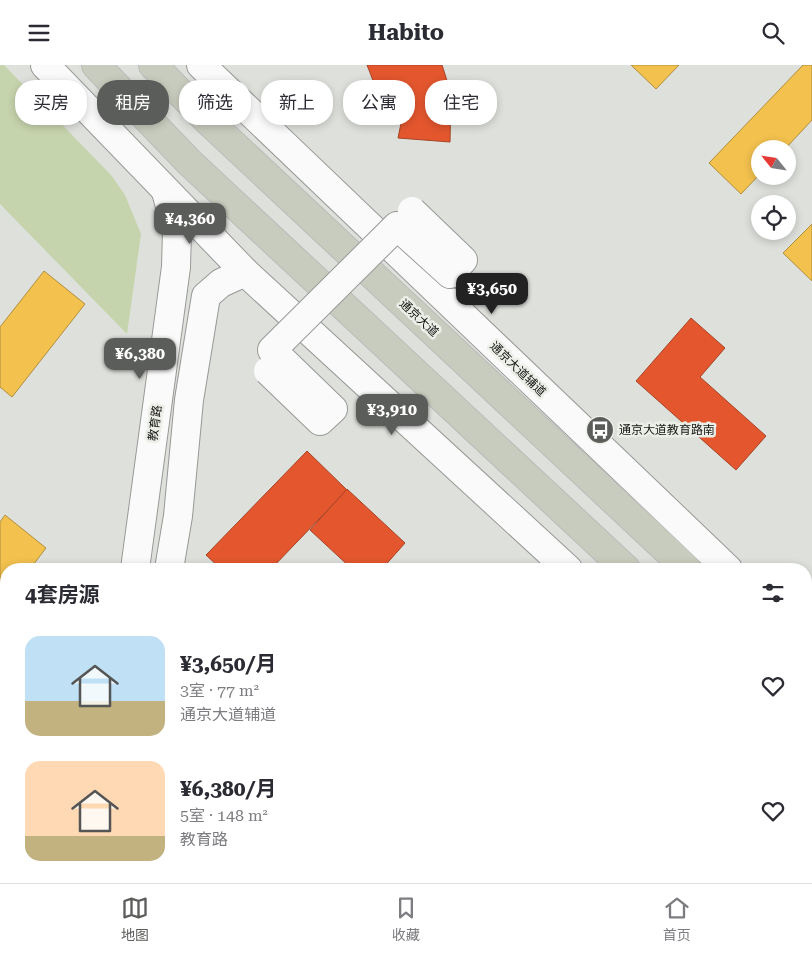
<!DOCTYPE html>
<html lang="zh">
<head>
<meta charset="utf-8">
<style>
  :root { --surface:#fff; --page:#f7f7f7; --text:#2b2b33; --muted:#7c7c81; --line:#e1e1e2; --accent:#5b5d5a }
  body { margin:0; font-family:"Roboto Serif","Noto Sans SC",serif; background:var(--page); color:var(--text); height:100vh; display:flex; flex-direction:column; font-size:19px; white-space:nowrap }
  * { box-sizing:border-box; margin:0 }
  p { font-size:16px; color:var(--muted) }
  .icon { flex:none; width:28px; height:28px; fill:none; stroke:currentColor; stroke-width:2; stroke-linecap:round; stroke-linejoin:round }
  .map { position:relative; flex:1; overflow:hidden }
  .drawer { position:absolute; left:0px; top:498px; width:812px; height:321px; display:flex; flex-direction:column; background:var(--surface); border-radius:20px 20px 0 0; box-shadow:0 2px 8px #0003 }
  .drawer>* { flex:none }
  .banner { position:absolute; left:15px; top:15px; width:500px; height:45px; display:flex; gap:10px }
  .needle { width:32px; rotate:300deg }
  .tools { position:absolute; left:751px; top:75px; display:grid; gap:10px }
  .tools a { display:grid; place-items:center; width:45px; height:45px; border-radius:50%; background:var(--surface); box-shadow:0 2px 8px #0003; font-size:25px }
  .price { position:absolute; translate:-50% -42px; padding:0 11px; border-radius:10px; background:var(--accent); color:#fff; font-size:16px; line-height:32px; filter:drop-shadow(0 1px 2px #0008) }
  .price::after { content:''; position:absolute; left:50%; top:30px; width:15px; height:11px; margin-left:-8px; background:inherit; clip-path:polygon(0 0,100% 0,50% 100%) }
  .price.on { background:#222; color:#fff }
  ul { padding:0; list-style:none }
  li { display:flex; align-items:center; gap:15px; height:125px; padding:0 25px }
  li span { display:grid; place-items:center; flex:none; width:140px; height:100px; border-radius:15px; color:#555 }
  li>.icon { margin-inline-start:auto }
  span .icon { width:60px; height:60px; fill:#fffc; stroke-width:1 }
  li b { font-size:21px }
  h2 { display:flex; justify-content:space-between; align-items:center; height:60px; padding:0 25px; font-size:21px }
  .chip { padding:0 18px; border-radius:20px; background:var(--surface); box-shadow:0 2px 8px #0003; font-size:18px; line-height:45px }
  .chip.on { background:var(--accent); color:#fff }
  header { display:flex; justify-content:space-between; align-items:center; height:65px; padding:0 25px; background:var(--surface); font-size:22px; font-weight:700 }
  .tabs { display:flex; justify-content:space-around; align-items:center; height:70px; border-top:1px solid var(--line); background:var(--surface); font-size:14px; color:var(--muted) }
  .tabs a { display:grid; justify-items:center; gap:2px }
  .tabs .on { color:var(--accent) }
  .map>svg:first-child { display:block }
  .green { fill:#c6d4ad }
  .homes { fill:#f2c14e; stroke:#b08e3d }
  .shops { fill:#e4572e; stroke:#a64426 }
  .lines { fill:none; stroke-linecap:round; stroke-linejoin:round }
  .minor-casing { stroke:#989997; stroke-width:30 }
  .highway-casing { stroke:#bbbcba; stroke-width:30 }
  .minor { stroke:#fafafa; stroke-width:28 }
  .highway { stroke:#c8ccbe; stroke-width:28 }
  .minor-bridge-casing { stroke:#989997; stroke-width:30; stroke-linecap:butt }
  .minor-bridge { stroke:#fafafa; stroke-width:28 }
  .labels { text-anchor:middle; stroke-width:5; stroke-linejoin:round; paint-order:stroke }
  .street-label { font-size:12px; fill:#151614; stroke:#eceee8 }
  .poi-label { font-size:12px; fill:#151614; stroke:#eceee8; text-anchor:start }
</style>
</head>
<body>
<header><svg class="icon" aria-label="menu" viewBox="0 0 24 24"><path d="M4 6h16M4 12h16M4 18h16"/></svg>Habito<svg class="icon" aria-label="search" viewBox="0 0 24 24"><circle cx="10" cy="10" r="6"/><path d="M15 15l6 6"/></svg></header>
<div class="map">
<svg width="812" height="818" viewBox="0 0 812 818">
  <rect width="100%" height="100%" fill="#dee0dc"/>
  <polygon class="green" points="0,0 4,0 111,110 125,130 141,169 127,269 0,139"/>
  <g class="homes">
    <polygon points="631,0 679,0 656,24"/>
    <polygon points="803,0 812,0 812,55 785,84 760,84 760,109 741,129 709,98"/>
    <polygon points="812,159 812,216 783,188"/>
    <polygon points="44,206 85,239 12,332 0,322 0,262"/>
    <polygon points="5,450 46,483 30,504 6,504 6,533 0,541 0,457"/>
    <polygon points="0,694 6,699 6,722 0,730"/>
  </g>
  <g class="shops">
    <polygon points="367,0 442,0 451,28 450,77 398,73 406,34 381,36"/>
    <polygon points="691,253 725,283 700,312 766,371 736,405 636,316"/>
    <polygon points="307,386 347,425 271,504 221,504 206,490"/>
    <polygon points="347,424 405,478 382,504 352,504 310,465"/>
    <polygon points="563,812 608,812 603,818 561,818 560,816"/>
  </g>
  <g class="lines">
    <g class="minor-casing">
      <g id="minor">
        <polyline points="45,0 245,207 568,504"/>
        <polyline points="201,0 728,504"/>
        <polyline points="135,504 176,202 177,166 166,127"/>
        <polyline points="169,504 178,451 189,335 206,231 221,218 245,207"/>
        <polyline points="806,577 812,583"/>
        <polyline points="806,725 812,731"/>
        <polyline points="84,818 85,812"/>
        <polyline points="113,818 114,812"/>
      </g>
    </g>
    <g class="highway-casing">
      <g id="highway">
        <polyline points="96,0 189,97 626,504"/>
        <polyline points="153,0 206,54 687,504"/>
        <polyline points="806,615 812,620"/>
        <polyline points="806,671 812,677"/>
      </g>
    </g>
    <use href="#minor" class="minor"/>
    <use href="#highway" class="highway"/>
    <g class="minor-bridge-casing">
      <polyline id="minor-bridge" points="268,306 320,356 333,344 272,285 397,161 450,209 463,195 412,146"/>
    </g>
    <use href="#minor-bridge" class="minor-bridge"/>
  </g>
  <defs>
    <g id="bus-disc" transform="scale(1.4375)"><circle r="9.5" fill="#5b5d5a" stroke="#eceee8"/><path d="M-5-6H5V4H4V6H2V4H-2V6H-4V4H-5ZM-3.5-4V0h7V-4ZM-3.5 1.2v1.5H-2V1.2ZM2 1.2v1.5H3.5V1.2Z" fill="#fff"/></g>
  </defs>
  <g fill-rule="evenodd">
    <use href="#bus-disc" x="600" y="365"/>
  </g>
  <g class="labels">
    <g class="street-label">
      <text transform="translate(419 253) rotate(43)" y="4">通京大道</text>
      <text transform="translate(518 304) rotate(44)" y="4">通京大道辅道</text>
      <text transform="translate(155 358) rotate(-82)" y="4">教育路</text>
    </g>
    <g class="poi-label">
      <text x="619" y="369">通京大道教育路南</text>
    </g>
  </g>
</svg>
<div class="tools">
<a><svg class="needle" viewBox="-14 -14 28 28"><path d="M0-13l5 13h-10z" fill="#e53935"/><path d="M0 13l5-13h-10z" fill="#7c7c81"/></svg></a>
<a><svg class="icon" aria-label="locate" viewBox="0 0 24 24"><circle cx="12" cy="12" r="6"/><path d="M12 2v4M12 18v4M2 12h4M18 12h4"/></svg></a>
</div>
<b class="price" style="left:190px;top:180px">¥4,360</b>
<b class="price on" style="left:492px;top:250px">¥3,650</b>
<b class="price" style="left:140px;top:315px">¥6,380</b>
<b class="price" style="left:392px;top:371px">¥3,910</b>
<div class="banner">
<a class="chip">买房</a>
<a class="chip on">租房</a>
<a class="chip">筛选</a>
<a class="chip">新上</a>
<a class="chip">公寓</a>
<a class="chip">住宅</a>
</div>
<section class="drawer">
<h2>4套房源<svg class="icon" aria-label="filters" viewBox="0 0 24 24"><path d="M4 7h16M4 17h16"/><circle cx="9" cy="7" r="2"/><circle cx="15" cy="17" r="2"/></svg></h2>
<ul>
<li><span style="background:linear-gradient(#bfe0f5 65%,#c2b280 0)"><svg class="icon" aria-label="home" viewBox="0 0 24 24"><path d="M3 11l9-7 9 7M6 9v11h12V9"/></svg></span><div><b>¥3,650/月</b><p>3室 · 77 m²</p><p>通京大道辅道</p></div><svg class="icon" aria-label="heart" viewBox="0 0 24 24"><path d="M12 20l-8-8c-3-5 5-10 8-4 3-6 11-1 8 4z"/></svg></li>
<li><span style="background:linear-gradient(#ffd9b3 75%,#c2b280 0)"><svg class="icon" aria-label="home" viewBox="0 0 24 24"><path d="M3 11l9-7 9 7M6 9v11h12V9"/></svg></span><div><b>¥6,380/月</b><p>5室 · 148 m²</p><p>教育路</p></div><svg class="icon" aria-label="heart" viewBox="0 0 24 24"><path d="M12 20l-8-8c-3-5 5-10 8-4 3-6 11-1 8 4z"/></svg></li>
</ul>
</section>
</div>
<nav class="tabs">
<a class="on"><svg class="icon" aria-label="map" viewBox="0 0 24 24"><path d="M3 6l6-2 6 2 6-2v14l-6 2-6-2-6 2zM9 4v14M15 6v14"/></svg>地图</a>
<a><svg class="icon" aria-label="saved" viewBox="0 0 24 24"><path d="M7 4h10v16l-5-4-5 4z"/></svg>收藏</a>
<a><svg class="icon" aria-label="home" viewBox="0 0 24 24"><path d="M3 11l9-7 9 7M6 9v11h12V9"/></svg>首页</a>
</nav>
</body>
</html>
